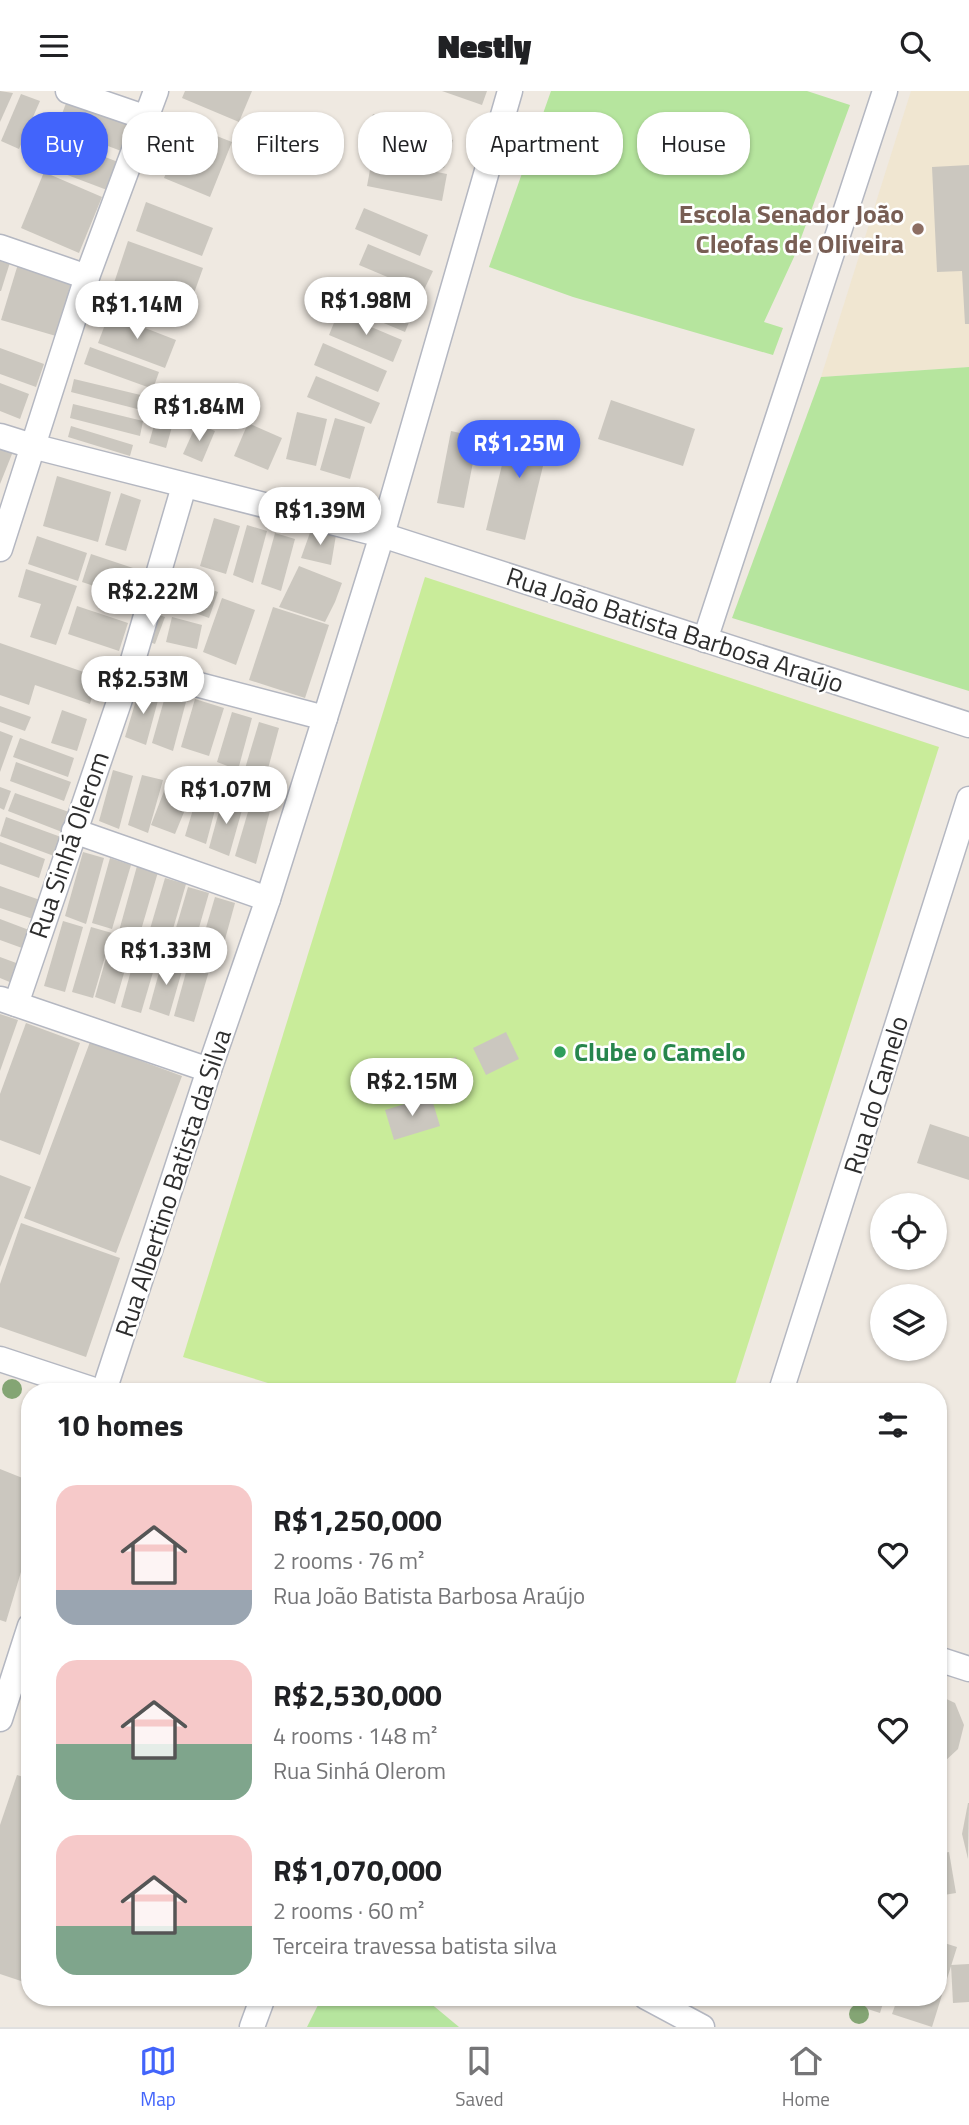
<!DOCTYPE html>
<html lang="en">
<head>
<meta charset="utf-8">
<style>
  :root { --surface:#fff; --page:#f2f2f2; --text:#202124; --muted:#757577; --line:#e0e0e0; --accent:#4264fb }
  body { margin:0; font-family:"Titillium Web",sans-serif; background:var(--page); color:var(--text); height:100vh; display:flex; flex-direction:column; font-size:26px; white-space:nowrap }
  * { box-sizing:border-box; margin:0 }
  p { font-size:23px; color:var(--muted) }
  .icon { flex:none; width:38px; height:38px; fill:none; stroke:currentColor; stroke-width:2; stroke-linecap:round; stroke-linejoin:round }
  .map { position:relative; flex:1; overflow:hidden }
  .side { position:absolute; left:21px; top:1292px; width:926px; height:623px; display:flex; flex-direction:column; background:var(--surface); border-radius:28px; box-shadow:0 2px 5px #0004 }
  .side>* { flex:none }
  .guide { position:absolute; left:21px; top:21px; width:928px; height:63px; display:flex; gap:14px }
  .tools { position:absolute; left:870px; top:1102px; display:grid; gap:14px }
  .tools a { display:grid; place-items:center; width:77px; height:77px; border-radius:50%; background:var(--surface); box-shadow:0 2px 5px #0004; font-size:35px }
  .price { position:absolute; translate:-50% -60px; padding:0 16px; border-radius:24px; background:#fff; color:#222; font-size:23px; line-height:46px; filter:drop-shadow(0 2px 4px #0008) }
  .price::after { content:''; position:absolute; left:50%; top:42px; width:21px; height:16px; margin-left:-10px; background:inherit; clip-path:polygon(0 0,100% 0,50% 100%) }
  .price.current { background:var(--accent); color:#fff }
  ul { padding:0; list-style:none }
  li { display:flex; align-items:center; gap:21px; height:175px; padding:0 35px }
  li span { display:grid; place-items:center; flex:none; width:196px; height:140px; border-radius:21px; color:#555 }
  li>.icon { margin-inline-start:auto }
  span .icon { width:84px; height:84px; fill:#fffc; stroke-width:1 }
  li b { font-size:30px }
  h2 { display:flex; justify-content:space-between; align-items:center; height:84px; padding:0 35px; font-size:30px }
  .chip { padding:0 24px; border-radius:28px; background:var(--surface); box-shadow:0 2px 5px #0004; font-size:24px; line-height:63px }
  .chip.current { background:var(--accent); color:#fff }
  header { display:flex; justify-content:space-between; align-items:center; height:91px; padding:0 35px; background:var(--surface); font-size:32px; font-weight:800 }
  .tabs { display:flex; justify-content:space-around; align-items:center; height:98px; border-top:2px solid var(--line); background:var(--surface); font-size:19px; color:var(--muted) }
  .tabs a { display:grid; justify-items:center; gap:4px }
  .tabs .current { color:var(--accent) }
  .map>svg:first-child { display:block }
  .education { fill:#f0e6d1 }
  .green { fill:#b6e59e }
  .pitch { fill:#c9ec9a }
  .building { fill:#cbc7bf }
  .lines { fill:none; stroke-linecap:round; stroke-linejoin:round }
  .street-casing { stroke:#b4b7c1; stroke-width:27 }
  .street { stroke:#fff; stroke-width:24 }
  .tree { fill:#84a574 }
  .education-dot { fill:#8d6e63; stroke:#fff; stroke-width:2.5 }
  .leisure-dot { fill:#2e9e5b; stroke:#fff; stroke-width:2.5 }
  .labels { text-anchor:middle; stroke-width:5; stroke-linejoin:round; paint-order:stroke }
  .education-label { font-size:26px; font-weight:bold; fill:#785e54; stroke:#fff; text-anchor:end }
  .street-label { font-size:26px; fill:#2e2e2e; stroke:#fff }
  .leisure-label { font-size:26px; font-weight:bold; fill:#27864d; stroke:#fff; text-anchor:start }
</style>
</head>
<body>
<header><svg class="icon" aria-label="menu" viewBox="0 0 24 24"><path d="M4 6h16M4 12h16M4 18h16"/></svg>Nestly<svg class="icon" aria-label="search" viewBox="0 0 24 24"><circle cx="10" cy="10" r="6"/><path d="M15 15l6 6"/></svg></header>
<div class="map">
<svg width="969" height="1936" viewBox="0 0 969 1936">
  <rect width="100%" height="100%" fill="#efe9e1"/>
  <polygon class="education" points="911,0 969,0 969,276 821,286"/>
  <g class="green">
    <polygon points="551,0 807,0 850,14 794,166 764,231 783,237 773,264 573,206 489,176"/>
    <polygon points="969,276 969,600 732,527 821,286"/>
    <polygon points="332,1906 423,1906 459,1936 307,1936 319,1912"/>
  </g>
  <polygon class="pitch" points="425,486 939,656 733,1300 294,1300 183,1266"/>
  <g class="building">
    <polygon points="0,0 13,2 0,31"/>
    <polygon points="185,0 252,0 239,31 182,7"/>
    <polygon points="442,0 487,0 482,14"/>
    <polygon points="21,3 40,10 19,58 1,50"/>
    <polygon points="68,7 135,33 124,61 57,36"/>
    <polygon points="373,23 453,49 444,77 364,51"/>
    <polygon points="186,33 232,51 210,106 164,87"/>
    <polygon points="51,45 118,71 107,99 41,74"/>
    <polygon points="372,68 447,83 442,110 367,95"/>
    <polygon points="969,74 969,233 965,233 962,180 937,181 932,76"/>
    <polygon points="44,81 102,106 79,162 21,137"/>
    <polygon points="146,111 213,137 202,165 136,140"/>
    <polygon points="364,117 428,144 420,165 355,138"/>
    <polygon points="128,150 203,177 183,233 109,207"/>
    <polygon points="368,153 433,180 423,201 359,174"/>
    <polygon points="0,161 12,165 1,200 0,200"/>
    <polygon points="18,173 72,189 56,245 1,229"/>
    <polygon points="350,192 414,219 405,241 341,214"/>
    <polygon points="338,222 402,249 393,271 329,244"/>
    <polygon points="109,223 176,249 165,277 98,252"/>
    <polygon points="323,252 387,280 378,301 314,274"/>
    <polygon points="90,256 159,281 153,298 84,273"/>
    <polygon points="0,257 44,273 36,296 0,283"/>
    <polygon points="316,285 380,312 371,333 307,306"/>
    <polygon points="74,288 149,306 145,320 71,301"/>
    <polygon points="0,292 29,303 20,328 0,320"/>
    <polygon points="162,306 179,311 166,357 149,352"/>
    <polygon points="611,309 695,338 683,375 598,348"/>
    <polygon points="73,313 143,330 140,345 70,327"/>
    <polygon points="297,321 327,328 316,375 286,368"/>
    <polygon points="335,327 365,336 350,388 320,379"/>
    <polygon points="513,329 552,338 525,449 486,439"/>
    <polygon points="197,332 215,340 202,371 183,363"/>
    <polygon points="248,332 282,347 268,379 234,365"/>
    <polygon points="71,335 133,354 130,365 68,346"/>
    <polygon points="451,340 478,346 464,417 437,412"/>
    <polygon points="0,352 14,358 0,393"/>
    <polygon points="57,385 111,401 98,451 43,435"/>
    <polygon points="121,402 141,409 126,460 105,454"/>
    <polygon points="214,427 240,435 226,483 200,475"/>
    <polygon points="247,434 267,440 253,492 233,484"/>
    <polygon points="312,436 336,444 331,474 301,467"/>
    <polygon points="275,442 295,448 281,500 261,493"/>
    <polygon points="37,445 87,462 78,490 28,473"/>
    <polygon points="91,463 142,480 133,508 82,491"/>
    <polygon points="299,475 342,492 335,511 325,531 279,516"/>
    <polygon points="26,478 77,495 56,554 30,546 41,513 18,506"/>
    <polygon points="172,483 218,501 209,527 162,510"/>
    <polygon points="222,507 255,519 236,574 203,561"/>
    <polygon points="77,515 128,532 119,560 68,543"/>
    <polygon points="273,516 329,534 305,607 249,589"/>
    <polygon points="151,521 165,526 155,553 141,548"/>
    <polygon points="172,526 202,534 197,558 166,551"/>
    <polygon points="0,552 98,586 90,613 35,594 29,614 0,604"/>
    <polygon points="140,596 160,602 146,654 125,646"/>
    <polygon points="166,602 187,607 173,660 152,652"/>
    <polygon points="195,608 224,617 209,665 181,656"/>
    <polygon points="0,615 31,626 25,640 0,631"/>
    <polygon points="62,619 87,628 77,660 51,652"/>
    <polygon points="232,621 252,627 238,679 217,671"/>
    <polygon points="259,631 279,637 265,689 244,681"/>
    <polygon points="0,640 13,645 0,681"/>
    <polygon points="20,647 74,667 68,686 13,666"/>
    <polygon points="16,671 71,691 64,710 10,690"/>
    <polygon points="113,679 133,685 119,738 99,730"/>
    <polygon points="142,684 163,689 148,742 128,734"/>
    <polygon points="169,687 194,697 175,743 151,734"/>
    <polygon points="200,695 220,700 206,753 185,745"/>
    <polygon points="0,696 11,700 4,719 0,717"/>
    <polygon points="15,702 69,721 62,741 8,720"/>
    <polygon points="223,706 244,712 229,765 209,757"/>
    <polygon points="250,714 270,720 256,773 235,765"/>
    <polygon points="6,726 61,746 54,765 0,745"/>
    <polygon points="0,751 45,768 39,787 0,773"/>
    <polygon points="83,761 104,767 86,833 65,825"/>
    <polygon points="110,767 131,774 112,838 92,832"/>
    <polygon points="137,775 158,781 139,846 119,840"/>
    <polygon points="165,787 186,793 171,845 150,838"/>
    <polygon points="0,795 40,809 33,828 0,817"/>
    <polygon points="188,796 209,802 194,854 173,847"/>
    <polygon points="215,806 235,812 221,863 200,857"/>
    <polygon points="0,828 29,839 22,857 0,849"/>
    <polygon points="63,830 83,836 65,901 44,895"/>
    <polygon points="91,836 112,842 93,907 72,901"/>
    <polygon points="113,842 134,848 115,913 95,906"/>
    <polygon points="135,865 156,871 141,922 121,916"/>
    <polygon points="0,866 19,873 12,892 0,887"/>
    <polygon points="163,867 184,873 169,925 149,918"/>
    <polygon points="188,874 209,880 194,931 174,925"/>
    <polygon points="0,923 18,929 0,980"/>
    <polygon points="26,932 80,952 40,1064 0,1049 0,1003"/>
    <polygon points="506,941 519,968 486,984 473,957"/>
    <polygon points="90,951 182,985 116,1162 24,1127"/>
    <polygon points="456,966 466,992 438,1003 434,992 408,1003 397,977 424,967 428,977"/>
    <polygon points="431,1005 440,1035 394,1049 385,1019"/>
    <polygon points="930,1033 969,1046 969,1089 917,1072"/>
    <polygon points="0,1084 31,1096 0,1176"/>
    <polygon points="21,1132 120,1167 86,1266 0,1236 0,1193"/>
    <polygon points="0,1378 30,1390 30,1451 6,1531 0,1529"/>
    <polygon points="938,1604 955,1612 964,1634 958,1658 944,1671 938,1673"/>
    <polygon points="17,1684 30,1688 30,1893 0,1883 0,1734"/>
    <polygon points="968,1712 969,1712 968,1768 962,1743"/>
    <polygon points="949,1761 956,1802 938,1805 938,1763"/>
    <polygon points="938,1850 957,1856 932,1936 892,1923 898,1906 938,1906"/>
    <polygon points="969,1873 969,1911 953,1912 951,1874"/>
    <polygon points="841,1906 885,1906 880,1922 840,1909"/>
  </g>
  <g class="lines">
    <g class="street-casing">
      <g id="street">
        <polyline points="68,0 147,27"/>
        <polyline points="0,156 87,186"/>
        <polyline points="0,345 32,355 382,444 969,634"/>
        <polyline points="0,458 87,186 156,0"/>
        <polyline points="705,549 885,0"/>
        <polyline points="131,576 325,627"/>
        <polyline points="74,740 268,808"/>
        <polyline points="1,908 209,979"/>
        <polyline points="16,913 131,576 184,395"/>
        <polyline points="0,1268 97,1300"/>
        <polyline points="104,1300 209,979 268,808 325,627 382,444 510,0"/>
        <polyline points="781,1300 969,708"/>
        <polyline points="938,1568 969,1578"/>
        <polyline points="0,1628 30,1535"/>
        <polyline points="646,1906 702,1936"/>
        <polyline points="252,1936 263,1906"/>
      </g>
    </g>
    <use href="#street" class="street"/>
  </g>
  <g class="tree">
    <circle cx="12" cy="1298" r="10"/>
    <circle cx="859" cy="1923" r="10"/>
  </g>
  <circle class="education-dot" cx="918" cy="138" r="7"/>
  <circle class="leisure-dot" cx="560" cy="961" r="7"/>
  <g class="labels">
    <g class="education-label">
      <text x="904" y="132">Escola Senador João<tspan x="904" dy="30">Cleofas de Oliveira</tspan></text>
    </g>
    <g class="street-label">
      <text transform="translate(675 539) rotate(18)" y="9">Rua João Batista Barbosa Araújo</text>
      <text transform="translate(69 754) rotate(-71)" y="9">Rua Sinhá Olerom</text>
      <text transform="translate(876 1004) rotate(-73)" y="9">Rua do Camelo</text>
      <text transform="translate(173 1092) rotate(-72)" y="9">Rua Albertino Batista da Silva</text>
    </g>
    <g class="leisure-label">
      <text x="574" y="970">Clube o Camelo</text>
    </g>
  </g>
</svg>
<div class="tools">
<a><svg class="icon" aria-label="locate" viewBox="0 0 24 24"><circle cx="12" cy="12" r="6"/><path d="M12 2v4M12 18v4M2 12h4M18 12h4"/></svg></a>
<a><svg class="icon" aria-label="layers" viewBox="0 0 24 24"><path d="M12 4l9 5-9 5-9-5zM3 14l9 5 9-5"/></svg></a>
</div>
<b class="price" style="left:366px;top:246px">R$1.98M</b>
<b class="price" style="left:137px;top:250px">R$1.14M</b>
<b class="price" style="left:199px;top:352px">R$1.84M</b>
<b class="price current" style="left:519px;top:389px">R$1.25M</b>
<b class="price" style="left:320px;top:456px">R$1.39M</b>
<b class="price" style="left:153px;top:537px">R$2.22M</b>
<b class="price" style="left:143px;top:625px">R$2.53M</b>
<b class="price" style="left:226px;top:735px">R$1.07M</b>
<b class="price" style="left:166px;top:896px">R$1.33M</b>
<b class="price" style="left:412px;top:1027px">R$2.15M</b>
<div class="guide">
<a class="chip current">Buy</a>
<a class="chip">Rent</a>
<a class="chip">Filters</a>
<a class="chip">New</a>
<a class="chip">Apartment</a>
<a class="chip">House</a>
</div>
<section class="side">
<h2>10 homes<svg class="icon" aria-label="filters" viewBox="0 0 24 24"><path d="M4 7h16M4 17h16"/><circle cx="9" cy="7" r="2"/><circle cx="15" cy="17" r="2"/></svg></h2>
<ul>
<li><span style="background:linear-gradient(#f6c9c9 75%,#9aa5b1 0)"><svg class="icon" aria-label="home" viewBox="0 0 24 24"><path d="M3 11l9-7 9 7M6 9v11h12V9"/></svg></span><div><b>R$1,250,000</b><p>2 rooms · 76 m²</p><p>Rua João Batista Barbosa Araújo</p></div><svg class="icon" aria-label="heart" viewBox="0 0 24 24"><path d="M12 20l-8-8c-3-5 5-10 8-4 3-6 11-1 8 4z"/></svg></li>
<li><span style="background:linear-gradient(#f6c9c9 60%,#7fa58c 0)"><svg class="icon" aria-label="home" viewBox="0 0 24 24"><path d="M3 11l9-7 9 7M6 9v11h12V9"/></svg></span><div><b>R$2,530,000</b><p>4 rooms · 148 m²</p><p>Rua Sinhá Olerom</p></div><svg class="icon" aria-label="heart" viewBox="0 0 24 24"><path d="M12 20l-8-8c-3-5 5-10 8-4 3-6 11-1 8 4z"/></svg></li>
<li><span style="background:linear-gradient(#f6c9c9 65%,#7fa58c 0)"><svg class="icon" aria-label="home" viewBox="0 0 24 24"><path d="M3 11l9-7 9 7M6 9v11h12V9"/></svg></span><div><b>R$1,070,000</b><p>2 rooms · 60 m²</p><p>Terceira travessa batista silva</p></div><svg class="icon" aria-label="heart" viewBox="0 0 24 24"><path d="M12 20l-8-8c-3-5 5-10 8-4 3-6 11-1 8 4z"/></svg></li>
</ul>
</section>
</div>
<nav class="tabs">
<a class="current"><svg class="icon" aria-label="map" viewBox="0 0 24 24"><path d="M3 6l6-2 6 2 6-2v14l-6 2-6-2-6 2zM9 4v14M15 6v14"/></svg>Map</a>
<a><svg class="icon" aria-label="saved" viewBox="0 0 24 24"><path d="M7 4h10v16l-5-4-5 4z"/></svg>Saved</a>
<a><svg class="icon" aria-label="home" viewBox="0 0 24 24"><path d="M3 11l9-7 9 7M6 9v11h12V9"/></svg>Home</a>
</nav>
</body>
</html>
